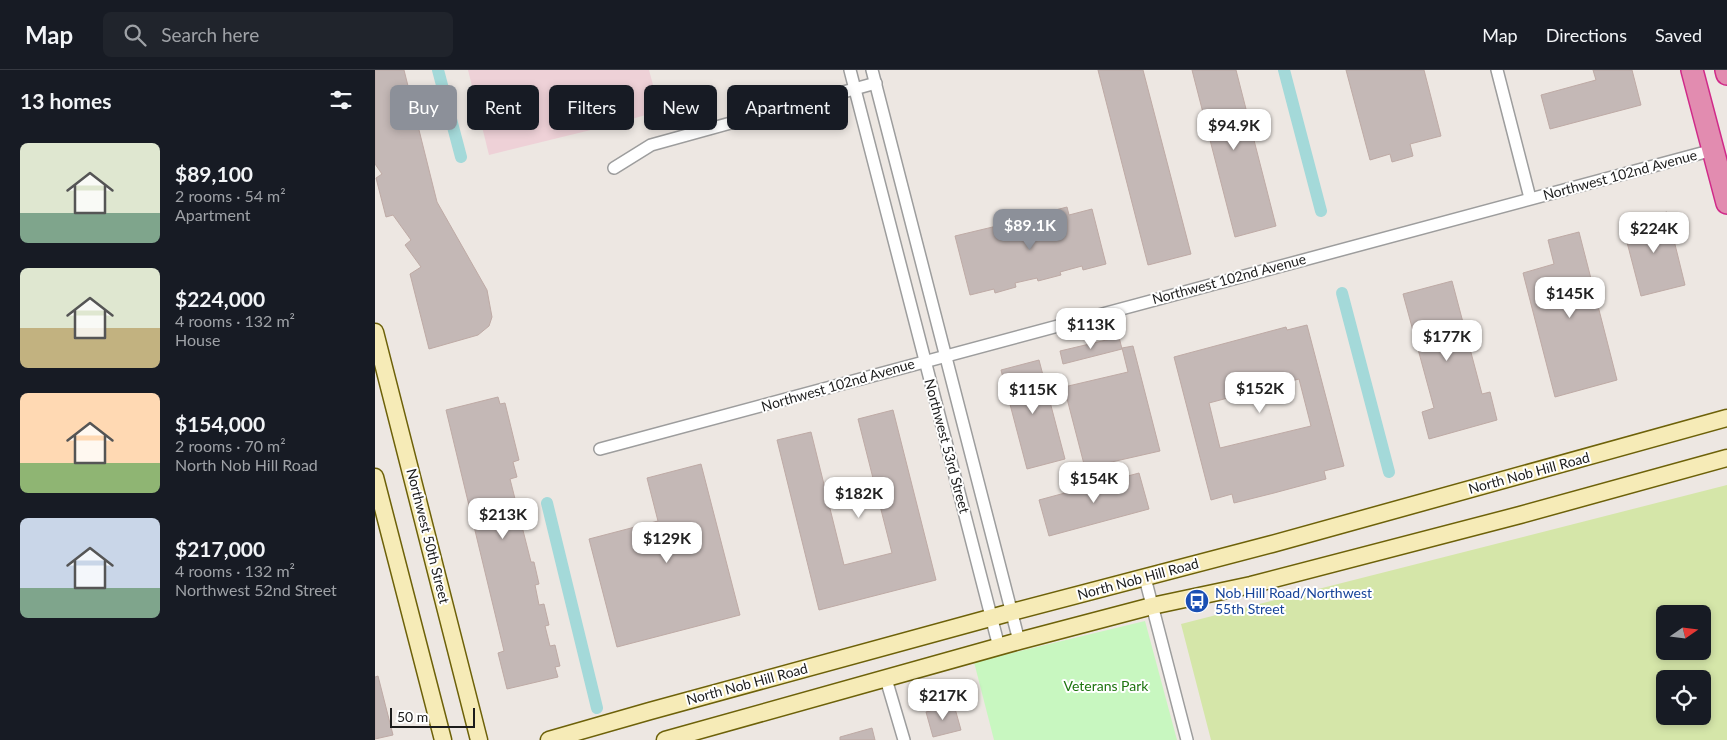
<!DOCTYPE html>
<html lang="en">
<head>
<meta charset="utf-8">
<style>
  :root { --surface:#171b24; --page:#20242c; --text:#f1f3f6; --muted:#9ea1a6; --line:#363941; --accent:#8c9099 }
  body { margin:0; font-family:Lato,sans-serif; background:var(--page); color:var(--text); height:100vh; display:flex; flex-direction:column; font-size:19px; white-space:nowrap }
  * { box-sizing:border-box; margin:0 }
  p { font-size:16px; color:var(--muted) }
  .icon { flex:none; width:28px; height:28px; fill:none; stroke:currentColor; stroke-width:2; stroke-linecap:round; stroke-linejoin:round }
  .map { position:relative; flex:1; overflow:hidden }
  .panel { display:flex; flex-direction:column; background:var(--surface); width:375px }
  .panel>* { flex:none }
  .top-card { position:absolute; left:15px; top:15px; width:475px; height:45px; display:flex; gap:10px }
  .needle { width:32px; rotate:76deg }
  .tools { position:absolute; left:1281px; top:535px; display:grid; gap:10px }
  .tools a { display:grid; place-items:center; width:55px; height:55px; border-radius:8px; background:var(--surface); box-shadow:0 2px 8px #0003; font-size:25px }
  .scale { position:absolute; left:15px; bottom:12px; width:85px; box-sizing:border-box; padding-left:5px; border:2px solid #1c1c1c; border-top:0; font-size:14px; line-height:18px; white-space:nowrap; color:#1c1c1c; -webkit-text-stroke:4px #fff; paint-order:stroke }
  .price { position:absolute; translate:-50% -42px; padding:0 11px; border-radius:10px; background:#fff; color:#222; font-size:16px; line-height:32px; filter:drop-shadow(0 1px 2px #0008) }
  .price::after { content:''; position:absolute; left:50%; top:30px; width:15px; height:11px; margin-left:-8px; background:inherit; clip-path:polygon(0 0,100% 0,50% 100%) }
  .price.current { background:var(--accent); color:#fff }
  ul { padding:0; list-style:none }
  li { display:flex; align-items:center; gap:15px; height:125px; padding:0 20px }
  li span { display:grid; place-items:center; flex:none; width:140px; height:100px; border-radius:8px; color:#555 }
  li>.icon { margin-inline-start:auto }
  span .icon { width:60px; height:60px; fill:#fffc; stroke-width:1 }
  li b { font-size:21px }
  h2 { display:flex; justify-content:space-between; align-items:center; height:60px; padding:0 20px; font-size:21px }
  .chip { padding:0 18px; border-radius:8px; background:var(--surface); box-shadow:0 2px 8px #0003; font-size:18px; line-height:45px }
  .chip.current { background:var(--accent); color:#fff }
  header { display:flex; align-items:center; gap:30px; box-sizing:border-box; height:70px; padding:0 25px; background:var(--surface); border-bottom:1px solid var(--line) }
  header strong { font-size:24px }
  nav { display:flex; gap:28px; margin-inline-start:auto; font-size:18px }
  .search { width:350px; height:45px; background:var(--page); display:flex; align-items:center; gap:12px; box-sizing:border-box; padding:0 18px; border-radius:8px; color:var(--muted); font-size:19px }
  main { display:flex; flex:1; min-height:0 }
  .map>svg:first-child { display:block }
  .commercial { fill:#eed1d7 }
  .grass { fill:#d5e6a9; fill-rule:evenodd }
  .park { fill:#c8f7c0 }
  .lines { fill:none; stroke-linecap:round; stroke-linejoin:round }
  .canal { stroke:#a4d9d9; stroke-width:12 }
  .building { fill:#c4b8b6; stroke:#beaaa5; fill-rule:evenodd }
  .street-casing { stroke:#9d9d9d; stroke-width:14 }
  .secondary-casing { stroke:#6d6109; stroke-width:19 }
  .highway-casing { stroke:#d02a89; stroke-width:24 }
  .street { stroke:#fff; stroke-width:11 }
  .secondary { stroke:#f6ebb7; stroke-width:16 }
  .highway { stroke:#e28cb0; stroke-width:21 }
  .labels { text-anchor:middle; stroke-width:4; stroke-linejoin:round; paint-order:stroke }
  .street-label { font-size:14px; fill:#1c1c1c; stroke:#fff }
  .transit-label { font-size:14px; fill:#164399; stroke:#fff; text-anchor:start }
  .park-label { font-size:14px; fill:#1e750f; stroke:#fff }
</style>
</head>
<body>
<header>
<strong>Map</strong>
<div class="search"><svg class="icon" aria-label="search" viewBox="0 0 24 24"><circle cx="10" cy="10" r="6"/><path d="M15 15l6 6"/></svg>Search here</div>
<nav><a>Map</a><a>Directions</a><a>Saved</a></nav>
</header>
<main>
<section class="panel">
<h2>13 homes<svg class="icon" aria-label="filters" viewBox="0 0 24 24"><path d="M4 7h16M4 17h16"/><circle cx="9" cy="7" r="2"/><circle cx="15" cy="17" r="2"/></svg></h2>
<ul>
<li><span style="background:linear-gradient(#dfe7d0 70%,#7fa58c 0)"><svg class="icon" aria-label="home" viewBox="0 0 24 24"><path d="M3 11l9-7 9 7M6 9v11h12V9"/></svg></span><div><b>$89,100</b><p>2 rooms · 54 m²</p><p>Apartment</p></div></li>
<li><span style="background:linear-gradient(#dfe7d0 60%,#c2b280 0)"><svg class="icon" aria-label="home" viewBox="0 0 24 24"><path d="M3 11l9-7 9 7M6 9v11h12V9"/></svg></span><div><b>$224,000</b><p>4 rooms · 132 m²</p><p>House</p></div></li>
<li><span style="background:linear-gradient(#ffd9b3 70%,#8fb573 0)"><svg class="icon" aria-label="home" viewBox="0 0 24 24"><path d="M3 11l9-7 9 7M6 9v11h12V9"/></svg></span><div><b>$154,000</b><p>2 rooms · 70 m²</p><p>North Nob Hill Road</p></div></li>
<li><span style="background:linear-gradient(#c9d6e8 70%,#7fa58c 0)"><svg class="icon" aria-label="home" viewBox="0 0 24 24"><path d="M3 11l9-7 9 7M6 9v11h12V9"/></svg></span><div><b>$217,000</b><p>4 rooms · 132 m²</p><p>Northwest 52nd Street</p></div></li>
</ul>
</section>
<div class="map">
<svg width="1352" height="670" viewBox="0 0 1352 670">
  <rect width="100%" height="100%" fill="#ede7e2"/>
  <polygon class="commercial" points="93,0 274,0 285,41 228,57 114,85"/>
  <path class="grass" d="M1352,415v255h-516l-30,-116zM1290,544h38v37h-38zM1290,609h38v37h-38z"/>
  <polygon class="park" points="770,551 802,670 619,670 599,592"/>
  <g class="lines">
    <g class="canal">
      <polyline points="63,0 86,87"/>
      <polyline points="909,0 946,141"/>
      <polyline points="967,223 1014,402"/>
      <polyline points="172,433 222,638"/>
    </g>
  </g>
  <g class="building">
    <polygon points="0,0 29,0 62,132 112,220 117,247 114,256 103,265 54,279 35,204 46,197 30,175 36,170 18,145 11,147 1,108 7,104 0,94"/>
    <polygon points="723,0 768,0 816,184 773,195"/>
    <polygon points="817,0 861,0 901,156 860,167"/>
    <polygon points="971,0 1049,0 1066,66 1035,74 1038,86 1017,92 1015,84 995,90"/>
    <polygon points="1218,0 1257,0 1266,35 1175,59 1166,25 1221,10"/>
    <polygon points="692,137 694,145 717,139 731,194 708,200 707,196 685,202 686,205 663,211 662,208 640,213 641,217 620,223 619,219 595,225 580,166 647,150 649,156 671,150 669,143"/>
    <polygon points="1292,142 1310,215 1266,226 1247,153"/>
    <polygon points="1204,162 1242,310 1180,327 1148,203 1179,194 1173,170"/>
    <polygon points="1077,211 1107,324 1115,322 1122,350 1054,369 1047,342 1059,338 1028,224"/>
    <path d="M932,255l37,141 -20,5 2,8 -52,14 -40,10 -2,-9 -21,6 -37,-143 112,-30 1,3zM924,309l12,47 -91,22 -11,-45z"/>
    <polygon points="744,267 747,279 688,294 685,281"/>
    <polygon points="758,276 785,381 710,398 689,317 753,302 747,278"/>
    <polygon points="664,290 690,389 652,399 626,300"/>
    <polygon points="123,327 125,334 130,333 144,390 138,392 142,407 135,409 156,492 159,492 164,514 160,515 164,535 169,534 174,555 170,556 175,576 180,575 185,596 180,597 183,607 132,619 123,583 129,581 71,340"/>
    <polygon points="518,340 561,510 444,540 402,370 436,362 469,495 517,483 483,349"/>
    <polygon points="326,394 365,545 242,577 214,469 283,451 272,408"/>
    <polygon points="764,403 774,439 674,466 664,430"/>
    <polygon points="3,606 18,665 0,669 0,607"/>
    <polygon points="579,635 586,660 558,667 551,642"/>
    <polygon points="497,658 500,670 465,670 465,667"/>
  </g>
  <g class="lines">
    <g class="street-casing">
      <g id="street">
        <polyline points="475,0 624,577"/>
        <polyline points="497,0 644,571"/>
        <polyline points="1122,0 1155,128"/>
        <polyline points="239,98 276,75 501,13"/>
        <polyline points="225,379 1338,80"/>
        <polyline points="770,508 812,670"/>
        <polyline points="511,609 529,670"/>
      </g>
    </g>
    <g class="secondary-casing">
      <g id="secondary">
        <polyline points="0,262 104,670"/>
        <polyline points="0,407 68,670"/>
        <polyline points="174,670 275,641 637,542 897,474 1352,348"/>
        <polyline points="290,670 644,571 777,536 876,515 1145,445 1352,388"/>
      </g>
    </g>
    <g class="highway-casing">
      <g id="highway">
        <polyline points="1317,0 1352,133"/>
        <polyline points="1351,0 1352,4"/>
      </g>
    </g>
    <use href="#street" class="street"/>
    <use href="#secondary" class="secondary"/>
    <use href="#highway" class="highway"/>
  </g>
  <defs>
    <g id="bus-disc" transform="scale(1.25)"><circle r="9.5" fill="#1a4fb4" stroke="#fff"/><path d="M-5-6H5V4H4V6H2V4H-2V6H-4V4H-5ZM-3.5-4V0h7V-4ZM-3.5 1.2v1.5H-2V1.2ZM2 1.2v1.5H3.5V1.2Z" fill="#fff"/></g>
  </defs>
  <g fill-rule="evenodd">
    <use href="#bus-disc" x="822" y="531"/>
  </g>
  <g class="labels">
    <g class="street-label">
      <text transform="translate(1245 105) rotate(-15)" y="5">Northwest 102nd Avenue</text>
      <text transform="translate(854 209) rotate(-15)" y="5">Northwest 102nd Avenue</text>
      <text transform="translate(463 315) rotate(-16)" y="5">Northwest 102nd Avenue</text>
      <text transform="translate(572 376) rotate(75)" y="5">Northwest 53rd Street</text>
      <text transform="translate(1154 403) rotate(-15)" y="5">North Nob Hill Road</text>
      <text transform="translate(53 466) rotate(76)" y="5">Northwest 50th Street</text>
      <text transform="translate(763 509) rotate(-15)" y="5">North Nob Hill Road</text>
      <text transform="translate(372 614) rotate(-15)" y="5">North Nob Hill Road</text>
    </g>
    <g class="transit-label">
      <text x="840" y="528">Nob Hill Road/Northwest<tspan x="840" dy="16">55th Street</tspan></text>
    </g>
    <g class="park-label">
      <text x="731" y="621">Veterans Park</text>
    </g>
  </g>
</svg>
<div class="tools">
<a><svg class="needle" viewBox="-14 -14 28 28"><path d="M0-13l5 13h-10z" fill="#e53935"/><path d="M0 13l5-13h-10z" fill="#9ea1a6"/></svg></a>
<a><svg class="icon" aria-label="locate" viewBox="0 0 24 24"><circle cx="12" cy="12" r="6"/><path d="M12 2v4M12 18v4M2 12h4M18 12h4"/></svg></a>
</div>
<div class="scale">50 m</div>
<b class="price" style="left:859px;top:81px">$94.9K</b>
<b class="price current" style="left:655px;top:181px">$89.1K</b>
<b class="price" style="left:1279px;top:184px">$224K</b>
<b class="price" style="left:1195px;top:249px">$145K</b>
<b class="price" style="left:716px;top:280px">$113K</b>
<b class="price" style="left:1072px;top:292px">$177K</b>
<b class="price" style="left:885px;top:344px">$152K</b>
<b class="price" style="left:658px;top:345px">$115K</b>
<b class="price" style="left:719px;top:434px">$154K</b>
<b class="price" style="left:484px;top:449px">$182K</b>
<b class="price" style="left:128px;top:470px">$213K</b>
<b class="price" style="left:292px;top:494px">$129K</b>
<b class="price" style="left:568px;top:651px">$217K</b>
<div class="top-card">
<a class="chip current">Buy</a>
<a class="chip">Rent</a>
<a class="chip">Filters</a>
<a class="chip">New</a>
<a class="chip">Apartment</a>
</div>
</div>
</main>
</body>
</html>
